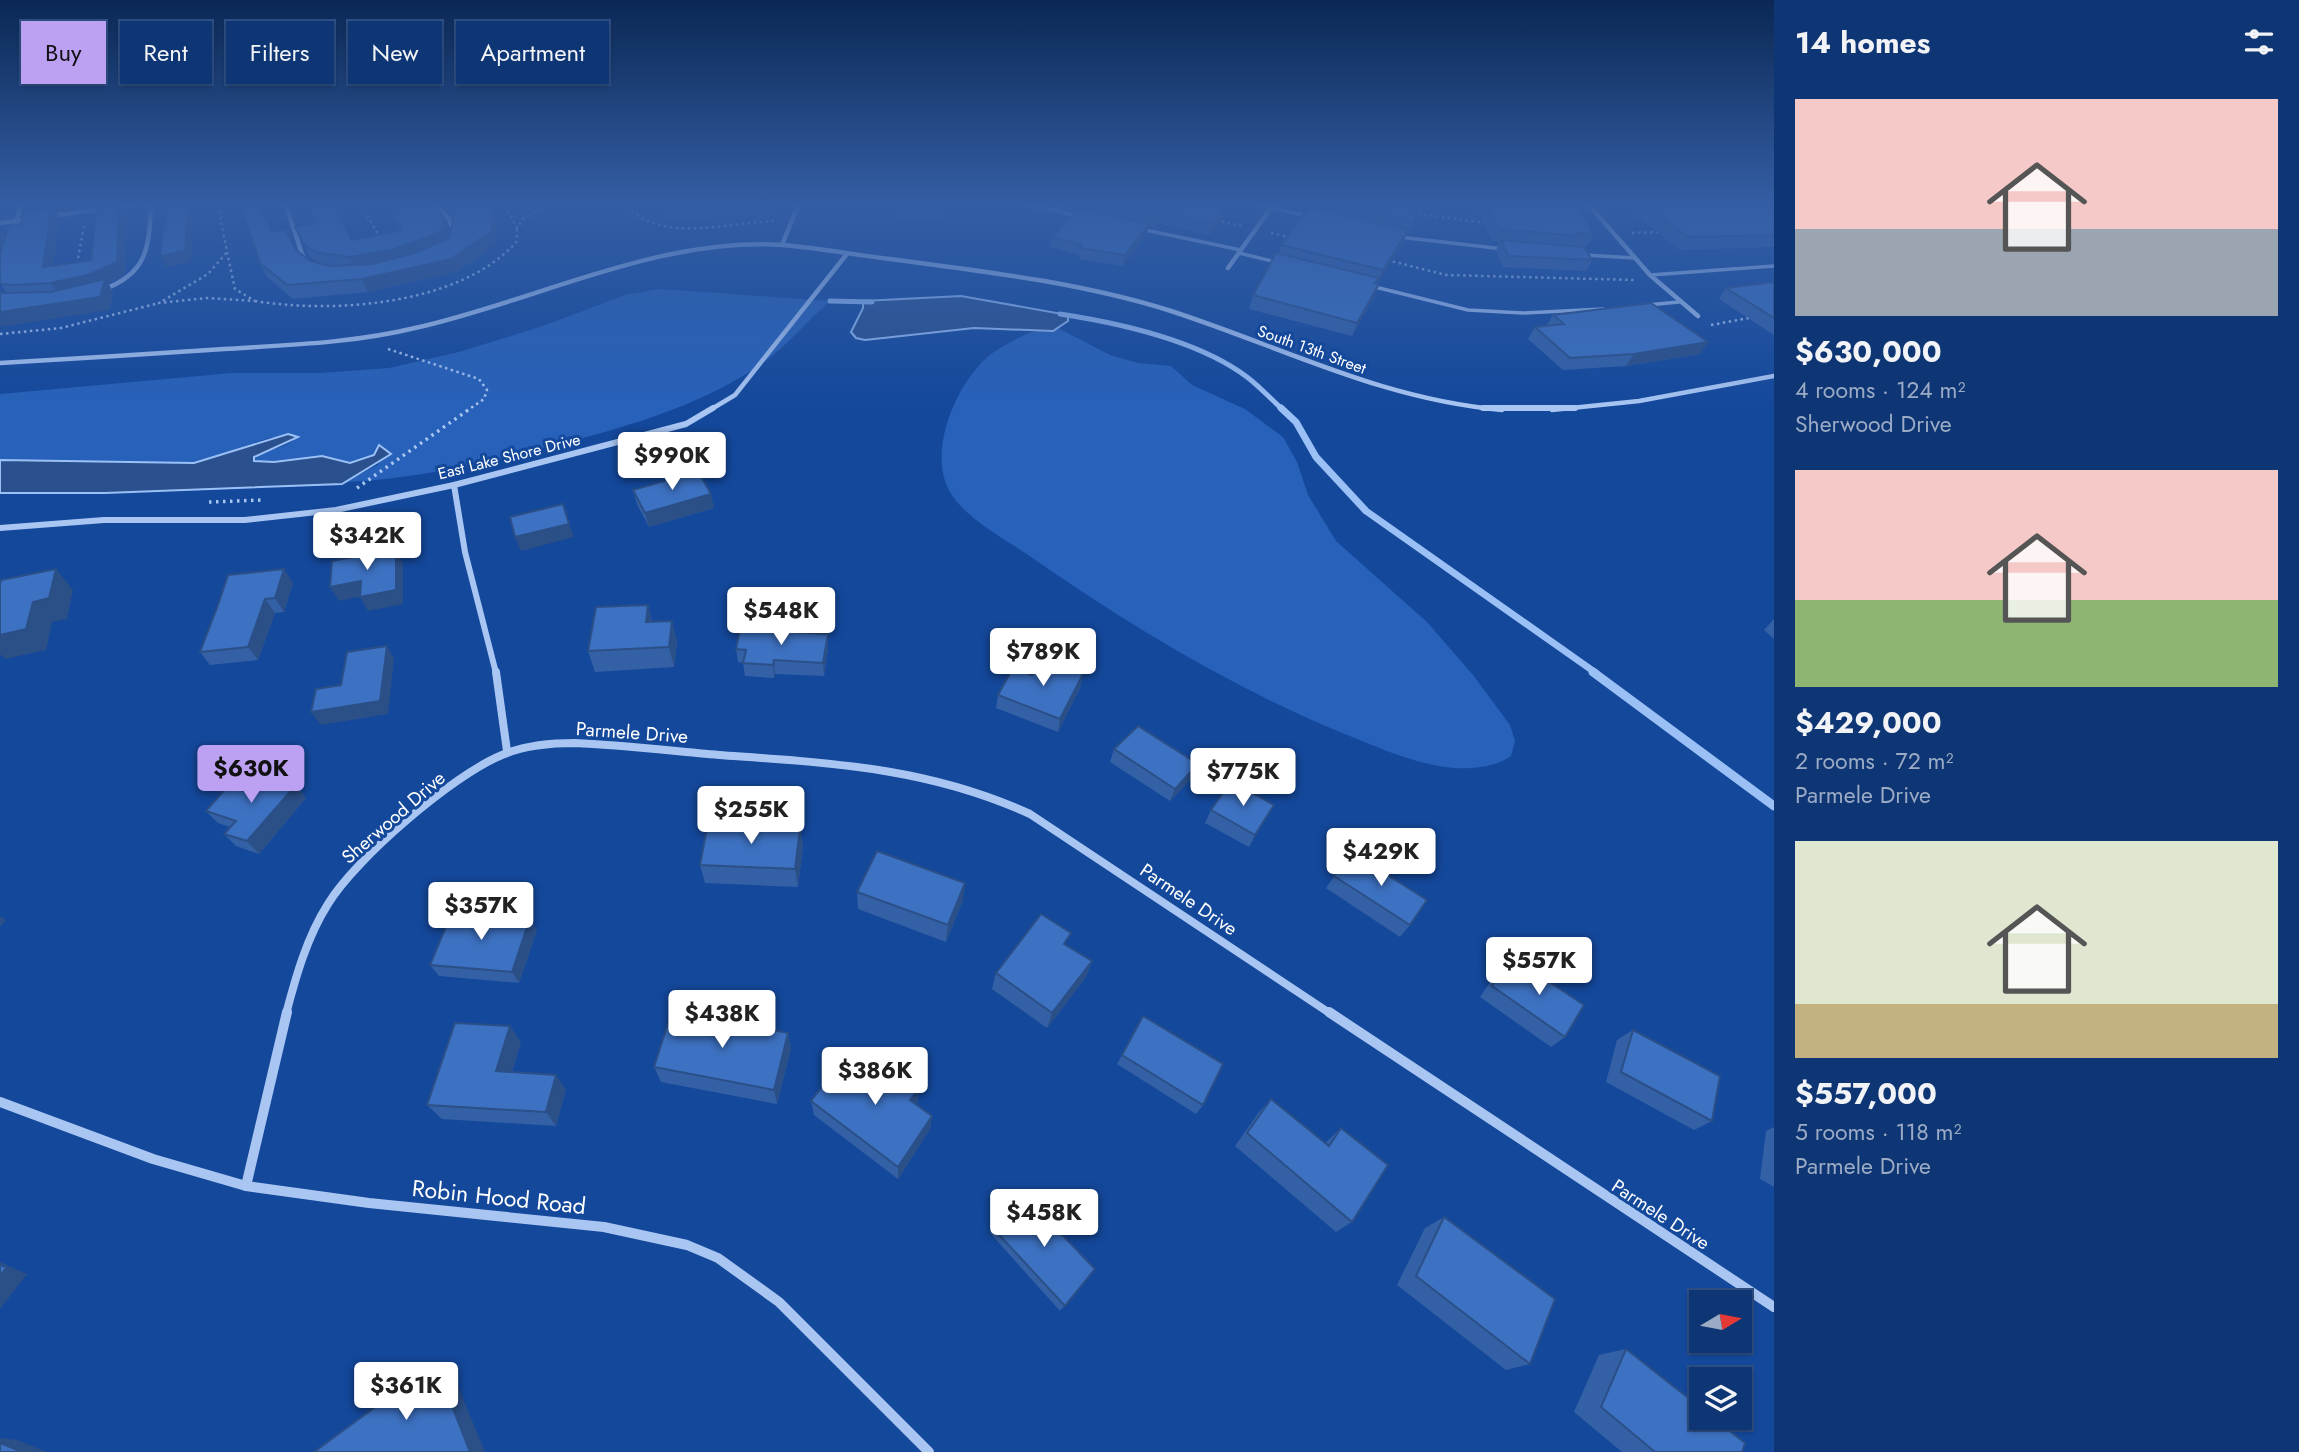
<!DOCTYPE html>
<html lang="en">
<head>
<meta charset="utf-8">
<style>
  :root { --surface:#0f3674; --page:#183e79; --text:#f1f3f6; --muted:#9babc5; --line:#2f5086; --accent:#bca0f2 }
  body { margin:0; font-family:Jost,sans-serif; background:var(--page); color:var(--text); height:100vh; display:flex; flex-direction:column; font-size:26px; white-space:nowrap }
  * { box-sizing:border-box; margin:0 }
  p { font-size:23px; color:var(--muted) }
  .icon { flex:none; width:38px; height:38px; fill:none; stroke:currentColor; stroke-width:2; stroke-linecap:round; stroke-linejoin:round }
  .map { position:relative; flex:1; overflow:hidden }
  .details { display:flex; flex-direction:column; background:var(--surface); width:525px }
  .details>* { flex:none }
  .guide { position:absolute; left:21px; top:21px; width:665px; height:63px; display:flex; gap:14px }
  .needle { width:46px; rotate:80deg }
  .fabs { position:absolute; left:1689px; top:1290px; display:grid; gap:14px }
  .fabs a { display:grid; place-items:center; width:63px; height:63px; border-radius:0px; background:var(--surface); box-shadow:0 2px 5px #0004,0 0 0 2px var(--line); font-size:35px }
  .price { position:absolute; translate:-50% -60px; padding:0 16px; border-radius:7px; background:#fff; color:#222; font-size:23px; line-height:46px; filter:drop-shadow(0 2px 4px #0008) }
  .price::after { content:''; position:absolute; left:50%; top:42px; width:21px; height:16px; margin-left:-10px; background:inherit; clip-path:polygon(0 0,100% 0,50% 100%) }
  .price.selected { background:var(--accent); color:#111 }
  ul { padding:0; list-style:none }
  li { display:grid; align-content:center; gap:14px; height:371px; padding:0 21px }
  li span { display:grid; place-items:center; height:217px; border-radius:0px; color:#555 }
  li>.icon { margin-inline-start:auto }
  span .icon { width:126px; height:126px; fill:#fffc; stroke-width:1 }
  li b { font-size:30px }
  h2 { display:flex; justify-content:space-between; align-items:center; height:84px; padding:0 21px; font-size:30px }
  .tag { padding:0 24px; border-radius:0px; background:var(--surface); box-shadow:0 2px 5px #0004,0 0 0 2px var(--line); font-size:24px; line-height:63px }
  .tag.selected { background:var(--accent); color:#111 }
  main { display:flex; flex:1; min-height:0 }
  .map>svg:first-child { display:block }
  .green { fill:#2761b9 }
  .water { fill:#2a518e; stroke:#9bc0f6; stroke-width:2 }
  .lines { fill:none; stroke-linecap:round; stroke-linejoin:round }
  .stream-far2 { stroke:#9bc0f6; stroke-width:5 }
  .stream-far1 { stroke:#9bc0f6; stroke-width:7 }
  .stream { stroke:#9bc0f6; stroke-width:9 }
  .path-far1 { stroke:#a9c6f3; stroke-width:2.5; stroke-dasharray:2.5 3.5; stroke-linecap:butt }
  .path { stroke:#a9c6f3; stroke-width:3.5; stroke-dasharray:2.5 4.5; stroke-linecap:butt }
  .lane { stroke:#a9c6f3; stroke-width:3.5 }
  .street-far3 { stroke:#a9c6f3; stroke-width:4.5 }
  .street-far2 { stroke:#a9c6f3; stroke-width:6 }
  .street-far1 { stroke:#a9c6f3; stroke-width:8 }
  .street { stroke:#a9c6f3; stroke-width:10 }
  .wall { fill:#3461a6 }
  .shaded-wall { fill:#2b4f87 }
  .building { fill:#3d71c1; stroke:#2b4f87; stroke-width:2 }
  .labels { text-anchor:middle; stroke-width:6; stroke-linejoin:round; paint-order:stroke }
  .far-street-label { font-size:16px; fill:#fff; stroke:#14489b }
  .street-label { font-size:19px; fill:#fff; stroke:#14489b }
  .near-street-label { font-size:23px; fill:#fff; stroke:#14489b }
</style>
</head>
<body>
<main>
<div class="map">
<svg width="1774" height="1452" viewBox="0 0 1774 1452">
  <rect width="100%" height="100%" fill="#14489b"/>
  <g class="green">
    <path d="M659,289l171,12c-23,20 -42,44 -67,62 -64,45 -147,67 -223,86 -65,16 -126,30 -194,33l33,-18v-18l-5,9 -24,8 -96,-2c6,-14 38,-11 42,-26l-27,3 -75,25 -194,-3v-66l232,-21h89l68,-5 70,-16 84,-26 82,-31z"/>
    <path d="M1058,328l52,27 28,8 33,3 21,19 53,24 38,28 14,25 11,33 28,46 91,81 46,53 37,50 5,16 -4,15c-16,12 -46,14 -66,11 -35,-5 -68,-20 -100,-33 -113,-46 -218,-110 -317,-179 -26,-18 -62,-36 -78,-63 -25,-42 10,-121 50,-144 10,-5 26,-16 38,-17 7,-1 13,0 20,-3z"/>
  </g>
  <g class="water">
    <polygon points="961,296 1068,315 1068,321 1053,331 974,328 865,340 856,338 851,332 863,308 863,301"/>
    <polygon points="288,434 298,437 254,457 254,461 274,462 322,456 350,463 374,455 379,445 391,454 342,484 105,493 0,493 0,460 194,463"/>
  </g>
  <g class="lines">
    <g class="stream-far2">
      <polyline points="830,301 872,302"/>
      <path d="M1060,314c59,9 139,27 187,63 13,10 24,22 36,33"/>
    </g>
    <polyline class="stream-far1" points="1281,408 1296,422 1316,457 1366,511 1596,673"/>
    <polyline class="stream" points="1593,672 1774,806"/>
    <g class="path-far1">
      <polyline points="218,205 227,252"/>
      <polyline points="361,205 378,234"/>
      <polyline points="505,205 517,228 524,218 547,205"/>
      <path d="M627,207c40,37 99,15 149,14"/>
      <polyline points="1412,213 1487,223"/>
      <polyline points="1216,220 1242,226"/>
      <polyline points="1271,233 1293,238"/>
      <polyline points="1632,233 1661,232"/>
      <polygon points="227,252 235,289 255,301 207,298 159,303 208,274"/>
      <polyline points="1387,260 1446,275 1635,280"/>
      <polyline points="77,264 84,226"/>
      <path d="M255,301c79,13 207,4 262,-60v-13"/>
      <polyline points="1711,325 1754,317"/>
      <polyline points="0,334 61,328 159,303"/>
      <polyline points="388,349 479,379 487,390 484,399 468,410"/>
    </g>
    <g class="path">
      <polyline points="357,488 471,408"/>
      <polyline points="209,502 263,500"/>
    </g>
    <g class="lane">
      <polyline points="1026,205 1053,210 1065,205"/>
      <polyline points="1260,205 1311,217"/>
      <polyline points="1053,210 1080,217"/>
      <polyline points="1141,229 1241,250"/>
      <polyline points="1399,237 1504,249"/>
      <polyline points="1239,253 1276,262"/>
      <polyline points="1584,255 1635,258"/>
      <polyline points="1650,275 1774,266"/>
      <polyline points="1371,286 1468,310 1523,313 1603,309"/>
      <polyline points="1647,305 1679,302"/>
    </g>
    <g class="street-far3">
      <polyline points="286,205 302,254 308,262"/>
      <polyline points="436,205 449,219 454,232"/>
      <polyline points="1589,205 1650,275 1698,316"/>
      <polyline points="115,208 138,205"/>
      <polyline points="49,216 103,209"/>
      <polyline points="0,223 30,219"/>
      <polyline points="16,223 21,205"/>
      <polyline points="782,245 798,205"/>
      <polyline points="1228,268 1273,205"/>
      <path d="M102,290c45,-16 47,-41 49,-85"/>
      <path d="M0,363c75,-4 149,-9 224,-14 64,-4 129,-6 191,-21 121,-27 241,-91 368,-83 38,3 77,11 115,15 91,12 184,23 273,51 114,37 209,88 331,99"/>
      <polyline points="710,410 735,395 846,255"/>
      <polyline points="1552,410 1639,401 1774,376"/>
    </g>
    <g class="street-far2">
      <polyline points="1483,408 1575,408"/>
      <polyline points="454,485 465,552 496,673"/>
      <polyline points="0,528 104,520 245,520 336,510 454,485 686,424 713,408"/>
    </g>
    <g class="street-far1">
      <polyline points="496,672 507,751"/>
      <path d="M286,1014c10,-38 21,-77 42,-110 28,-46 125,-129 174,-149 23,-10 48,-12 73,-12 48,2 96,8 144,12 111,8 208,12 311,59l301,200"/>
    </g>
    <g class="street">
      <polyline points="1329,1012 1774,1307"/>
      <polyline points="0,1102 153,1159 246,1186 369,1203 604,1227 687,1245 718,1258 779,1302 929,1452"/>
      <polyline points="246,1186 287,1012"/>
    </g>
  </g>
  <g class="wall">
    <polygon points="97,205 122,205 126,211 125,275 108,283 113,292 109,310 7,293 0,283 5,237 21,224 25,211 62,210 55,211 60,220 53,265 91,260"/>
    <polygon points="241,205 264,205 268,224 272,232 311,261 318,262 310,257 295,227 316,223 352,240 400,230 385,205 435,205 444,218 449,231 447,239 449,238 453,221 442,205 497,205 496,244 456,272 367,292 293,299 266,276 260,263"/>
    <polygon points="641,205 772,205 772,214 710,216 709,220 668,220 667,209 642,210"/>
    <polygon points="824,205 940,205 939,220 900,219 900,207"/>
    <polygon points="1086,205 1233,205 1209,235 1156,223 1153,227 1148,226 1147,234 1123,266 1079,259 1080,255 1051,247 1052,237 1085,210"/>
    <polygon points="1312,205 1420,205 1419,206 1417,206 1414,221 1409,234 1407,234 1403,242 1378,283 1377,283 1374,297 1352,336 1249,309 1253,295 1279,253 1281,245 1311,208"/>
    <polygon points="1469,205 1576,205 1594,234 1587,246 1573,246 1592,260 1586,271 1503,267 1496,250 1500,242 1492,241 1480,215 1472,214"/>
    <polygon points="1622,205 1774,205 1774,247 1680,250"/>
    <polygon points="1774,282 1774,335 1719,299 1726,288"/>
    <polygon points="1553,315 1700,354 1626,366 1563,370 1528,339 1535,327 1547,325"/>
    <polygon points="633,490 714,508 649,527 637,504"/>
    <polygon points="284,569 293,583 284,612 275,613 258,660 210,665 200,652"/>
    <polygon points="648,605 652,621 677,641 674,667 595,672 588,651"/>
    <polygon points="1774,619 1774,639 1764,630"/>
    <polygon points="828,634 828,648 824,676 775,674 774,678 745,676 743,663 738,662 736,649"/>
    <polygon points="1083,674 1080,688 1058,732 996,708 998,695 1032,675"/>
    <polygon points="1114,749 1198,764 1193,777 1170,801 1110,762"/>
    <polygon points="296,785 306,798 259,854 236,846 224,834 230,827 218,823 206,811 245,791"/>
    <polygon points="1274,805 1249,847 1205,823 1211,810"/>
    <polygon points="800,828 803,846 798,887 705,883 700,865"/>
    <polygon points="1351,852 1410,925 1400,937 1326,888"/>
    <polygon points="857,892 963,900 946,942 858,909"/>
    <polygon points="537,930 519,983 439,976 430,965"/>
    <polygon points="1067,946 1092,961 1086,977 1047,1028 992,989 996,973"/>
    <polygon points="1512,957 1565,1037 1551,1047 1480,997 1500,968"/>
    <polygon points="1633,1030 1712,1121 1694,1130 1606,1082 1617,1040"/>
    <polygon points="788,1033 791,1048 777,1104 661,1082 654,1067"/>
    <polygon points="521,1042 512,1072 566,1089 556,1126 442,1119 427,1105"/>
    <polygon points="1122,1055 1203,1105 1196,1114 1117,1064"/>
    <polygon points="863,1069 918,1102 916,1104 932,1116 930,1129 898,1179 814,1115 811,1101"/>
    <polygon points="1271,1099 1325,1143 1341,1128 1352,1222 1336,1232 1235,1146 1259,1112"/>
    <polygon points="1774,1127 1774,1187 1760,1179 1766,1131"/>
    <polygon points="1444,1217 1530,1364 1506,1370 1397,1285 1425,1228"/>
    <polygon points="992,1227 1095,1269 1060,1311 990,1233"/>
    <polygon points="1626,1349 1742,1452 1622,1452 1574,1412 1599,1355"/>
  </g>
  <g class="shaded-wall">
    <polygon points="31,205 64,205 62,210 55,211 60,220 51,280 43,267 37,213"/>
    <polygon points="119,205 122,205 126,211 125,275 108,283 113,292 109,310 0,327 0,312 59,296 50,283 88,275"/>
    <polygon points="188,205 190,205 194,212 191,262 166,267 160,256"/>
    <polygon points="261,205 264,205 268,224 262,211"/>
    <polygon points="493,205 497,205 496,244 456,272 367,292 362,279 451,259"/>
    <polygon points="709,205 710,216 709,220 707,209"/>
    <polygon points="1227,205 1233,205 1209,235 1212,224"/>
    <polygon points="1158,211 1156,223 1153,227 1155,215"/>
    <polygon points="444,218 449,231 445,245 355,270 350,257"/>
    <polygon points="1149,224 1147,234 1123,266 1125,255"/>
    <polygon points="0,229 7,239 0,266"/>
    <polygon points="1408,230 1403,242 1378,283 1383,270"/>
    <polygon points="1379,284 1374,297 1352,336 1357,323"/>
    <polygon points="1708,342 1700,354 1626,366 1634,354"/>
    <polygon points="711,494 714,508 649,527 645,513"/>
    <polygon points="569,524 574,537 521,551 515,537"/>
    <polygon points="396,549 403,563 403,604 368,611 360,597"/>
    <polygon points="56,569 73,590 67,619 52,622 46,650 5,659 0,654 0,635 33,602"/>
    <polygon points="284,569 293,583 284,612 275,598"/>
    <polygon points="361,581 368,595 339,601 330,587"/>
    <polygon points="265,599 275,613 258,660 248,647"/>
    <polygon points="648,605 653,626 646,622"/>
    <polygon points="672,621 677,641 674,667 669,647"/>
    <polygon points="828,634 828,648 824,676 823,663"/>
    <polygon points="387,646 394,659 388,714 321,725 311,712"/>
    <polygon points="774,660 775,674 774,678 773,665"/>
    <polygon points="1083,674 1080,688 1058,732 1060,719"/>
    <polygon points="1198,764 1193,777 1170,801 1175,789"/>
    <polygon points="296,785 306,798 259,854 247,841"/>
    <polygon points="1274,805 1267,817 1249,847 1255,835"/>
    <polygon points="800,828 803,846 798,887 795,869"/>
    <polygon points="965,883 963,900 946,942 948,925"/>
    <polygon points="0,916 6,920 0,927"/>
    <polygon points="530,918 537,930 519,983 512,972"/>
    <polygon points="1092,961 1086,977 1047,1028 1052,1013"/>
    <polygon points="510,1026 521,1042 508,1085 496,1071"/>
    <polygon points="788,1033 791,1048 777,1104 774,1090"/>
    <polygon points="556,1075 566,1089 556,1126 546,1112"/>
    <polygon points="919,1088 918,1102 909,1114 910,1100"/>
    <polygon points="932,1116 930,1129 898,1179 898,1167"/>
    <polygon points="0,1262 27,1274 0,1309"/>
    <polygon points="435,1363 451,1369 485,1452 470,1452"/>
    <polygon points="0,1438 17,1440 47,1452 22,1452 0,1443"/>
  </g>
  <g class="building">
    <polygon points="97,205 119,205 117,262 88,275 50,283 14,285 1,284 0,283 0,255 9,225 21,224 25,211 52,207 43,267 91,260"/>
    <polygon points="167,205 188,205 185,251 160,256"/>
    <polygon points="241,205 261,205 262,211 272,232 285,229 296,250 311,261 330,266 372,264 415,253 449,238 454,216 446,205 493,205 492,231 451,259 362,279 287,285 260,263"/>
    <polygon points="307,205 333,205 352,240 402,230 388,205 435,205 444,218 441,232 392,250 350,257 315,252 304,244 295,227 316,223"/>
    <polygon points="668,205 709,205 707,209 666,209"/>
    <polygon points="900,205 939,205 939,208 900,207"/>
    <polygon points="1104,205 1227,205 1212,224 1158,211 1155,215"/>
    <polygon points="1338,205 1417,205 1414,221"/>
    <polygon points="1487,205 1576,205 1594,234 1577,233 1579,236 1498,229"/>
    <polygon points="1645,205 1774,205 1774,235 1688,237"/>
    <polygon points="1310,207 1408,230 1383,270 1281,245"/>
    <polygon points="1079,209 1149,224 1125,255 1081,248 1082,245 1052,237"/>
    <polygon points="1501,240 1584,247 1592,260 1508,256"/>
    <polygon points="1276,253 1379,278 1375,283 1379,284 1357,323 1253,295"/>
    <polygon points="105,279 100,297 0,312 0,293 51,292"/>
    <polygon points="1774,282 1774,318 1726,288"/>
    <polygon points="1651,303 1708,342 1634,354 1570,358 1535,327 1564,324 1553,315"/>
    <polygon points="698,471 711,494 645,513 633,490"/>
    <polygon points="563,504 569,524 515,537 510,517"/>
    <polygon points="396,549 396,590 360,597 361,581 330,587 332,561"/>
    <polygon points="56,569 49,598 33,602 26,629 0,635 0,584 1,580"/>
    <polygon points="284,569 275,598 265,599 248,647 200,652 218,605 228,575"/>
    <polygon points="648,605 646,622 672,621 669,647 588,651 596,607"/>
    <polygon points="740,629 828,634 823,663 774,660 773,665 743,663 746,650 736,649"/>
    <polygon points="387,646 380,701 311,712 316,689 341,685 347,652"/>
    <polygon points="1041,659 1083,674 1060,719 998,695 1013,668 1032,675"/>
    <polygon points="1138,726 1198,764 1175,789 1114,749"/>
    <polygon points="261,774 296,785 247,841 224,834 236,821 206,811 228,786 245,791"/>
    <polygon points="1231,781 1274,805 1255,835 1211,810"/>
    <polygon points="708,823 800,828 795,869 700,865"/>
    <polygon points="877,851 965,883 948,925 857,892"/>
    <polygon points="1351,852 1427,900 1410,925 1334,876"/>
    <polygon points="452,912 530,918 512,972 430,965"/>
    <polygon points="1041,914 1071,933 1064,944 1092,961 1052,1013 996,973"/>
    <polygon points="1512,957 1584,1005 1565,1037 1492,986"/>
    <polygon points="672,1011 788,1033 774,1090 654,1067"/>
    <polygon points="1143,1016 1223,1064 1203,1105 1122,1055"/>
    <polygon points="455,1023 510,1026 496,1071 556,1075 546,1112 427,1105"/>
    <polygon points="1633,1030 1720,1076 1712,1121 1621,1072"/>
    <polygon points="846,1056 863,1069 873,1056 919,1088 910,1100 932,1116 898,1167 811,1101"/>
    <polygon points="1271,1099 1329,1146 1341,1128 1388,1165 1352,1222 1247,1133"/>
    <polygon points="1022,1193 1095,1269 1065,1306 992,1227"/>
    <polygon points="1444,1217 1555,1299 1530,1364 1416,1276"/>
    <polygon points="0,1265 7,1267 0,1276"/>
    <polygon points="1626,1349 1701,1408 1701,1418 1713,1418 1745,1443 1742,1452 1655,1452 1601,1407"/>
    <polygon points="435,1363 470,1452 314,1452"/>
    <polygon points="0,1443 22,1452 0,1452"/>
  </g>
  <linearGradient id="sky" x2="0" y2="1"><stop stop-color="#0b2855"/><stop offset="0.5" stop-color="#345ea4"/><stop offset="1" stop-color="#345ea4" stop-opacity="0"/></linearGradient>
  <rect width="1774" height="408" fill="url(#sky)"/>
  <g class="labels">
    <g class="far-street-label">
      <text transform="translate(1312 349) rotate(20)" y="6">South 13th Street</text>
      <text transform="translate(509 456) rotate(-14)" y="6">East Lake Shore Drive</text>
    </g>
    <g class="street-label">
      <text transform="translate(632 732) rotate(4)" y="7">Parmele Drive</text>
      <text transform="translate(393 817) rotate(-41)" y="7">Sherwood Drive</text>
      <text transform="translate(1189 899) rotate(34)" y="7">Parmele Drive</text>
      <text transform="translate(1661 1214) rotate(33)" y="7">Parmele Drive</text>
    </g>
    <g class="near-street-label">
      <text transform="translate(499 1197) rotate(6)" y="8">Robin Hood Road</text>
    </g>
  </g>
</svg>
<div class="fabs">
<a><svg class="needle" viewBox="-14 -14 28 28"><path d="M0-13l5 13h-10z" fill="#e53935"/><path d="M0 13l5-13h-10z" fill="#9babc5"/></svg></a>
<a><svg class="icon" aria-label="layers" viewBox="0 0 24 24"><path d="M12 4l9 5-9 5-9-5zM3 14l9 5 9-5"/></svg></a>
</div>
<b class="price" style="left:672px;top:492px">$990K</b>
<b class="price" style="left:367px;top:572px">$342K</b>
<b class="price" style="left:781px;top:647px">$548K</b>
<b class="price" style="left:1043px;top:688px">$789K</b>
<b class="price selected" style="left:251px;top:805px">$630K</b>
<b class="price" style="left:1243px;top:808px">$775K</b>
<b class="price" style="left:751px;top:846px">$255K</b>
<b class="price" style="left:1381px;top:888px">$429K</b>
<b class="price" style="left:481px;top:942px">$357K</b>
<b class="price" style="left:1539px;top:997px">$557K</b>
<b class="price" style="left:722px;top:1050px">$438K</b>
<b class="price" style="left:875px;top:1107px">$386K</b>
<b class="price" style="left:1044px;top:1249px">$458K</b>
<b class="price" style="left:406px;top:1422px">$361K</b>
<div class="guide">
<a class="tag selected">Buy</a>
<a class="tag">Rent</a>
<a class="tag">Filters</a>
<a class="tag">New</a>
<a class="tag">Apartment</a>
</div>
</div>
<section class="details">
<h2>14 homes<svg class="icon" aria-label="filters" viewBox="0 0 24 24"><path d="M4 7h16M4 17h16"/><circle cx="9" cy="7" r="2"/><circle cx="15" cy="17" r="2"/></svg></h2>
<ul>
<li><span style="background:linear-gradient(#f6c9c9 60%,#9aa5b1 0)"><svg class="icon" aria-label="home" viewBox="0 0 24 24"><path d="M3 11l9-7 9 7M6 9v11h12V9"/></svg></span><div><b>$630,000</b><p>4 rooms · 124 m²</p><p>Sherwood Drive</p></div></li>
<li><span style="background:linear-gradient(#f6c9c9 60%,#8fb573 0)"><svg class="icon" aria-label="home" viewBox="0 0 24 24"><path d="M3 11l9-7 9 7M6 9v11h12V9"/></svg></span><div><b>$429,000</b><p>2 rooms · 72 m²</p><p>Parmele Drive</p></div></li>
<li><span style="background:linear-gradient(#dfe7d0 75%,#c2b280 0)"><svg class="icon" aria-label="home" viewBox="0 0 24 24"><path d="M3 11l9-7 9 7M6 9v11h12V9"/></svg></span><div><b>$557,000</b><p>5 rooms · 118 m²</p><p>Parmele Drive</p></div></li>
</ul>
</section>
</main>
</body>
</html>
